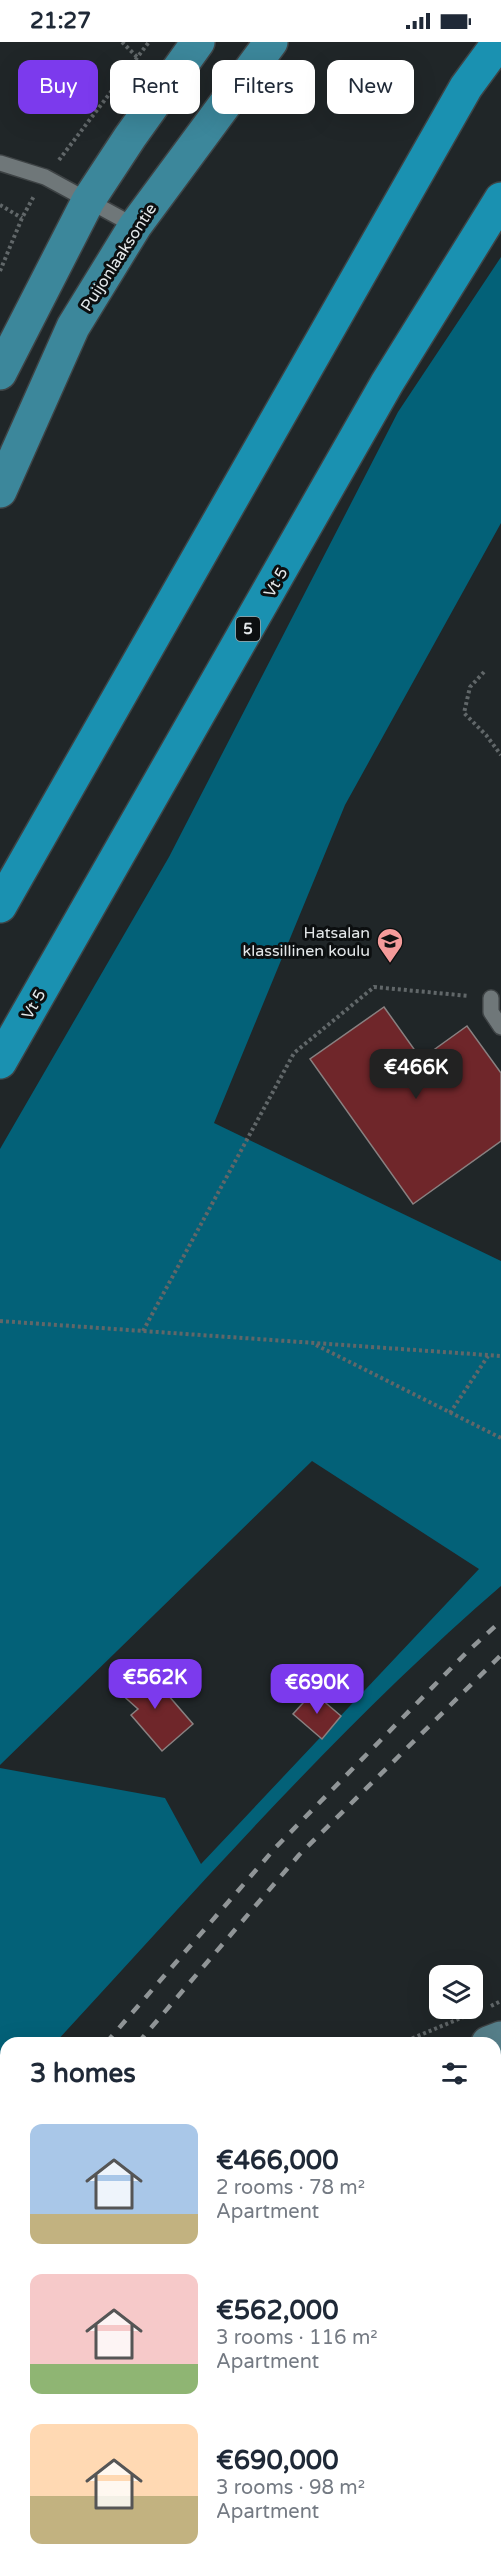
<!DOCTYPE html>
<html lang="en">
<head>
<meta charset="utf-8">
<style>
  :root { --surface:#fff; --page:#f6f6f7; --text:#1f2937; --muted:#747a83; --accent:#7c3aed }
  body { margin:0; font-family:"Varela Round",sans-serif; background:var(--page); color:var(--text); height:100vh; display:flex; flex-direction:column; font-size:22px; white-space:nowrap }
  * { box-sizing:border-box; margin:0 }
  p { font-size:20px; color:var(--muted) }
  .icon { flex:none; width:33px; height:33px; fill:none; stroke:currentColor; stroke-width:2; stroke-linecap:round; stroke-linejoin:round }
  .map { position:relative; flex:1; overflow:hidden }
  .sheet { position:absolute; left:0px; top:1995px; width:501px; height:536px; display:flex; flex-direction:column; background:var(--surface); border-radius:18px 18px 0 0; box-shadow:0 6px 24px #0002 }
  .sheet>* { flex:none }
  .banner { position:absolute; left:18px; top:18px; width:465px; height:54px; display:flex; gap:12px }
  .fabs { position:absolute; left:429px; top:1923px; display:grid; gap:12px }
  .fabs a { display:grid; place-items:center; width:54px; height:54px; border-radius:12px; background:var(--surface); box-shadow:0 6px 24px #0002; font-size:30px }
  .price { position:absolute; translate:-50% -51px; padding:0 14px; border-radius:12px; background:var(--accent); color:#fff; font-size:20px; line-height:39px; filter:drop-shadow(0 2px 3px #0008) }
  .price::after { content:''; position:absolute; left:50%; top:36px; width:18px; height:14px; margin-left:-9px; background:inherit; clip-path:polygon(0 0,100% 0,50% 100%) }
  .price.selected { background:#222; color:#fff }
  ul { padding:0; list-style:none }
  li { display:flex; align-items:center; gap:18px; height:150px; padding:0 30px }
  li span { display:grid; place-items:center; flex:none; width:168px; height:120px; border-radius:12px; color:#555 }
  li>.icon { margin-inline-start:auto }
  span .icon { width:72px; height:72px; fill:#fffc; stroke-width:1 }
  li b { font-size:26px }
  h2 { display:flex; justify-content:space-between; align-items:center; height:72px; padding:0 30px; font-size:26px }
  .chip { padding:0 21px; border-radius:12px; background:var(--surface); box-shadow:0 6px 24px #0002; font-size:21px; line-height:54px }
  .chip.selected { background:var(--accent); color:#fff }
  .status { display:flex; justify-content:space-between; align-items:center; height:42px; padding:0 30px; background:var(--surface); direction:ltr }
  .status svg { height:16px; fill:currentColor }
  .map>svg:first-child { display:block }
  .forest { fill:#036178 }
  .building { fill:#6f262a; stroke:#898181; stroke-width:1.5 }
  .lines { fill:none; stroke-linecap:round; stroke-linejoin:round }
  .service-casing { stroke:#3e4345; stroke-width:18 }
  .secondary-casing { stroke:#3e4345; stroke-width:36 }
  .primary-casing { stroke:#3e4345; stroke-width:36 }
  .motorway-casing { stroke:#3e4345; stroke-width:36 }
  .path { stroke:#616769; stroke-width:4; stroke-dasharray:3 3; stroke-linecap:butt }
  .service { stroke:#6f7779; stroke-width:15 }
  .secondary { stroke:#567f8a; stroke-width:33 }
  .primary { stroke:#3c879b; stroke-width:33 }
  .motorway { stroke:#1a91b1; stroke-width:33 }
  .rail { stroke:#909597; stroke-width:4.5; stroke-dasharray:10 10; stroke-linecap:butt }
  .labels { text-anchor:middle; stroke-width:6; stroke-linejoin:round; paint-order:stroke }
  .shield { fill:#0c0f10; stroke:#a3a7a9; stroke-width:1.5 }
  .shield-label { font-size:15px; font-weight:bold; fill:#e4e8ea }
  .street-label { font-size:16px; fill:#e4e8ea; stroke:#0c0f10 }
  .poi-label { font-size:16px; fill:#e4e8ea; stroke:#0c0f10; text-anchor:end }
</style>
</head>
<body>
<div class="status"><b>21:27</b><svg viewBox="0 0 49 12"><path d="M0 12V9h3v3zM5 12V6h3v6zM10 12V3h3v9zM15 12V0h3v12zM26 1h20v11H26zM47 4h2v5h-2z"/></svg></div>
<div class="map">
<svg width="501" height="2530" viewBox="0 0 501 2530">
  <rect width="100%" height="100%" fill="#202628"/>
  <g class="forest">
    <path d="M501,215v266l-156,282 -131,318 287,138v325c-161,139 -302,301 -446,457h-49v36h-6v-311l165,30 36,66 278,-295 -167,-108 -312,304v-616l169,-292 229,-445z"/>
    <polygon points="501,2086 501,2253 497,2254 495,2262 495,2090"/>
    <polygon points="6,2212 6,2524 495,2524 495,2407 501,2411 501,2530 0,2530 0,2220"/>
  </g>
  <g class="building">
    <polygon points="384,965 421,1017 467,984 501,1031 501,1099 413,1162 310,1017"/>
    <polygon points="143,1624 193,1682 162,1709 131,1673 138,1667 119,1650"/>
    <polygon points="313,1650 341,1674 322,1697 293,1672"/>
  </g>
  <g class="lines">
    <g class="service-casing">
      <g id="service">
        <polyline points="0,121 45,135 135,184"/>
        <polyline points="491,956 491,970 501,985"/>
      </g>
    </g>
    <g class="secondary-casing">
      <g id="secondary">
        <polyline points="488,2001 501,1996"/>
        <polyline points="0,2093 6,2094"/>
      </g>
    </g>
    <g class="primary-casing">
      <g id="primary">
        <polyline points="0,331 88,159 130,95 198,0"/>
        <polyline points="0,449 73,285 135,184 271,0"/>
      </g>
    </g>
    <g class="motorway-casing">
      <g id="motorway">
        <polyline points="0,864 466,45 499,0"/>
        <polyline points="0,1020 387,341 501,157"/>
      </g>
    </g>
    <g class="path">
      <polyline points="122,0 138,16"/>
      <polyline points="276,52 283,43"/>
      <polyline points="59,118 149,0"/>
      <polyline points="0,163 22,176"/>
      <polyline points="0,229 22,176 34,154"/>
      <polyline points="484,630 470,645 464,671 486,693 501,713"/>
      <polyline points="0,1279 501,1314"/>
      <polyline points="143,1289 294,1011 374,945 469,954"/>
      <polyline points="316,1303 501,1396"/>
      <polyline points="450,1371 488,1314"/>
      <polyline points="491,1964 501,1959"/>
      <polyline points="401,2001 473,1971"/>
      <polyline points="495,2055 501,2053"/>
      <polyline points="495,2428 501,2428"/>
      <polyline points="345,2530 350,2524"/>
    </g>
    <use href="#service" class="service"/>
    <use href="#secondary" class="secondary"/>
    <use href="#primary" class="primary"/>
    <use href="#motorway" class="motorway"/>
    <g class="rail">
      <polyline points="106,2001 276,1805 467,1610 501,1579"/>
      <polyline points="138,2001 299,1813 501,1613"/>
      <polyline points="0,2130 6,2122"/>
      <polyline points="0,2166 6,2159"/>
    </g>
  </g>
  <defs>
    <g id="school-pin" transform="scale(1.35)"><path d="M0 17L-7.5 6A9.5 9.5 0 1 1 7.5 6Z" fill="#f59b9a" stroke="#0c0f10"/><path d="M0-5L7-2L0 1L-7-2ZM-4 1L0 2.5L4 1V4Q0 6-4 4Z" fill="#111"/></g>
  </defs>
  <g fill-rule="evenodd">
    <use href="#school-pin" x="390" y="899"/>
  </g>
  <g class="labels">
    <rect class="shield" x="236" y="575" width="24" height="24" rx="4.5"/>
    <g class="shield-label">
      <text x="248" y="592">5</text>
    </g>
    <g class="street-label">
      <text transform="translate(118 215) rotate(-57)" y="6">Puijonlaaksontie</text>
      <text transform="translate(275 540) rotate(-60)" y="6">Vt 5</text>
      <text transform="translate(33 962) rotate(-60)" y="6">Vt 5</text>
    </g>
    <g class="poi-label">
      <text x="370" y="896">Hatsalan<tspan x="370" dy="18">klassillinen koulu</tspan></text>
    </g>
  </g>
</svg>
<div class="fabs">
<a><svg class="icon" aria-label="layers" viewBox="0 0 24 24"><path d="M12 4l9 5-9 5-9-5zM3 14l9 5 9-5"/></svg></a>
</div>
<b class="price selected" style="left:416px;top:1058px">€466K</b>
<b class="price" style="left:155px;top:1668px">€562K</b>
<b class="price" style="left:317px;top:1673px">€690K</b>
<div class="banner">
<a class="chip selected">Buy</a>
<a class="chip">Rent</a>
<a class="chip">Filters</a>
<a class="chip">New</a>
</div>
<section class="sheet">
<h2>3 homes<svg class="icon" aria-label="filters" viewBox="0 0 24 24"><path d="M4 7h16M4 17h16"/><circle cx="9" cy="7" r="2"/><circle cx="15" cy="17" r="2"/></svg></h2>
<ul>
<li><span style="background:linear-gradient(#a9c7e8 75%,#c2b280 0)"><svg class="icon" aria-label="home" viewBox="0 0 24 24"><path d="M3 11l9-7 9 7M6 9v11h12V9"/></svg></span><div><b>€466,000</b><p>2 rooms · 78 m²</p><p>Apartment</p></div></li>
<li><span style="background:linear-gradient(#f6c9c9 75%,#8fb573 0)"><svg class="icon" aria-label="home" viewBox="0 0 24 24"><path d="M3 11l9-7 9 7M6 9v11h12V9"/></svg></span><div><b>€562,000</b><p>3 rooms · 116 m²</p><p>Apartment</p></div></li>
<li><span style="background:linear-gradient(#ffd9b3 60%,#c2b280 0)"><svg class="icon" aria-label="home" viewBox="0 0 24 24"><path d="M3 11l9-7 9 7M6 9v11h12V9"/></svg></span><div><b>€690,000</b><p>3 rooms · 98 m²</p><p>Apartment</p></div></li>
</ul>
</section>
</div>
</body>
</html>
